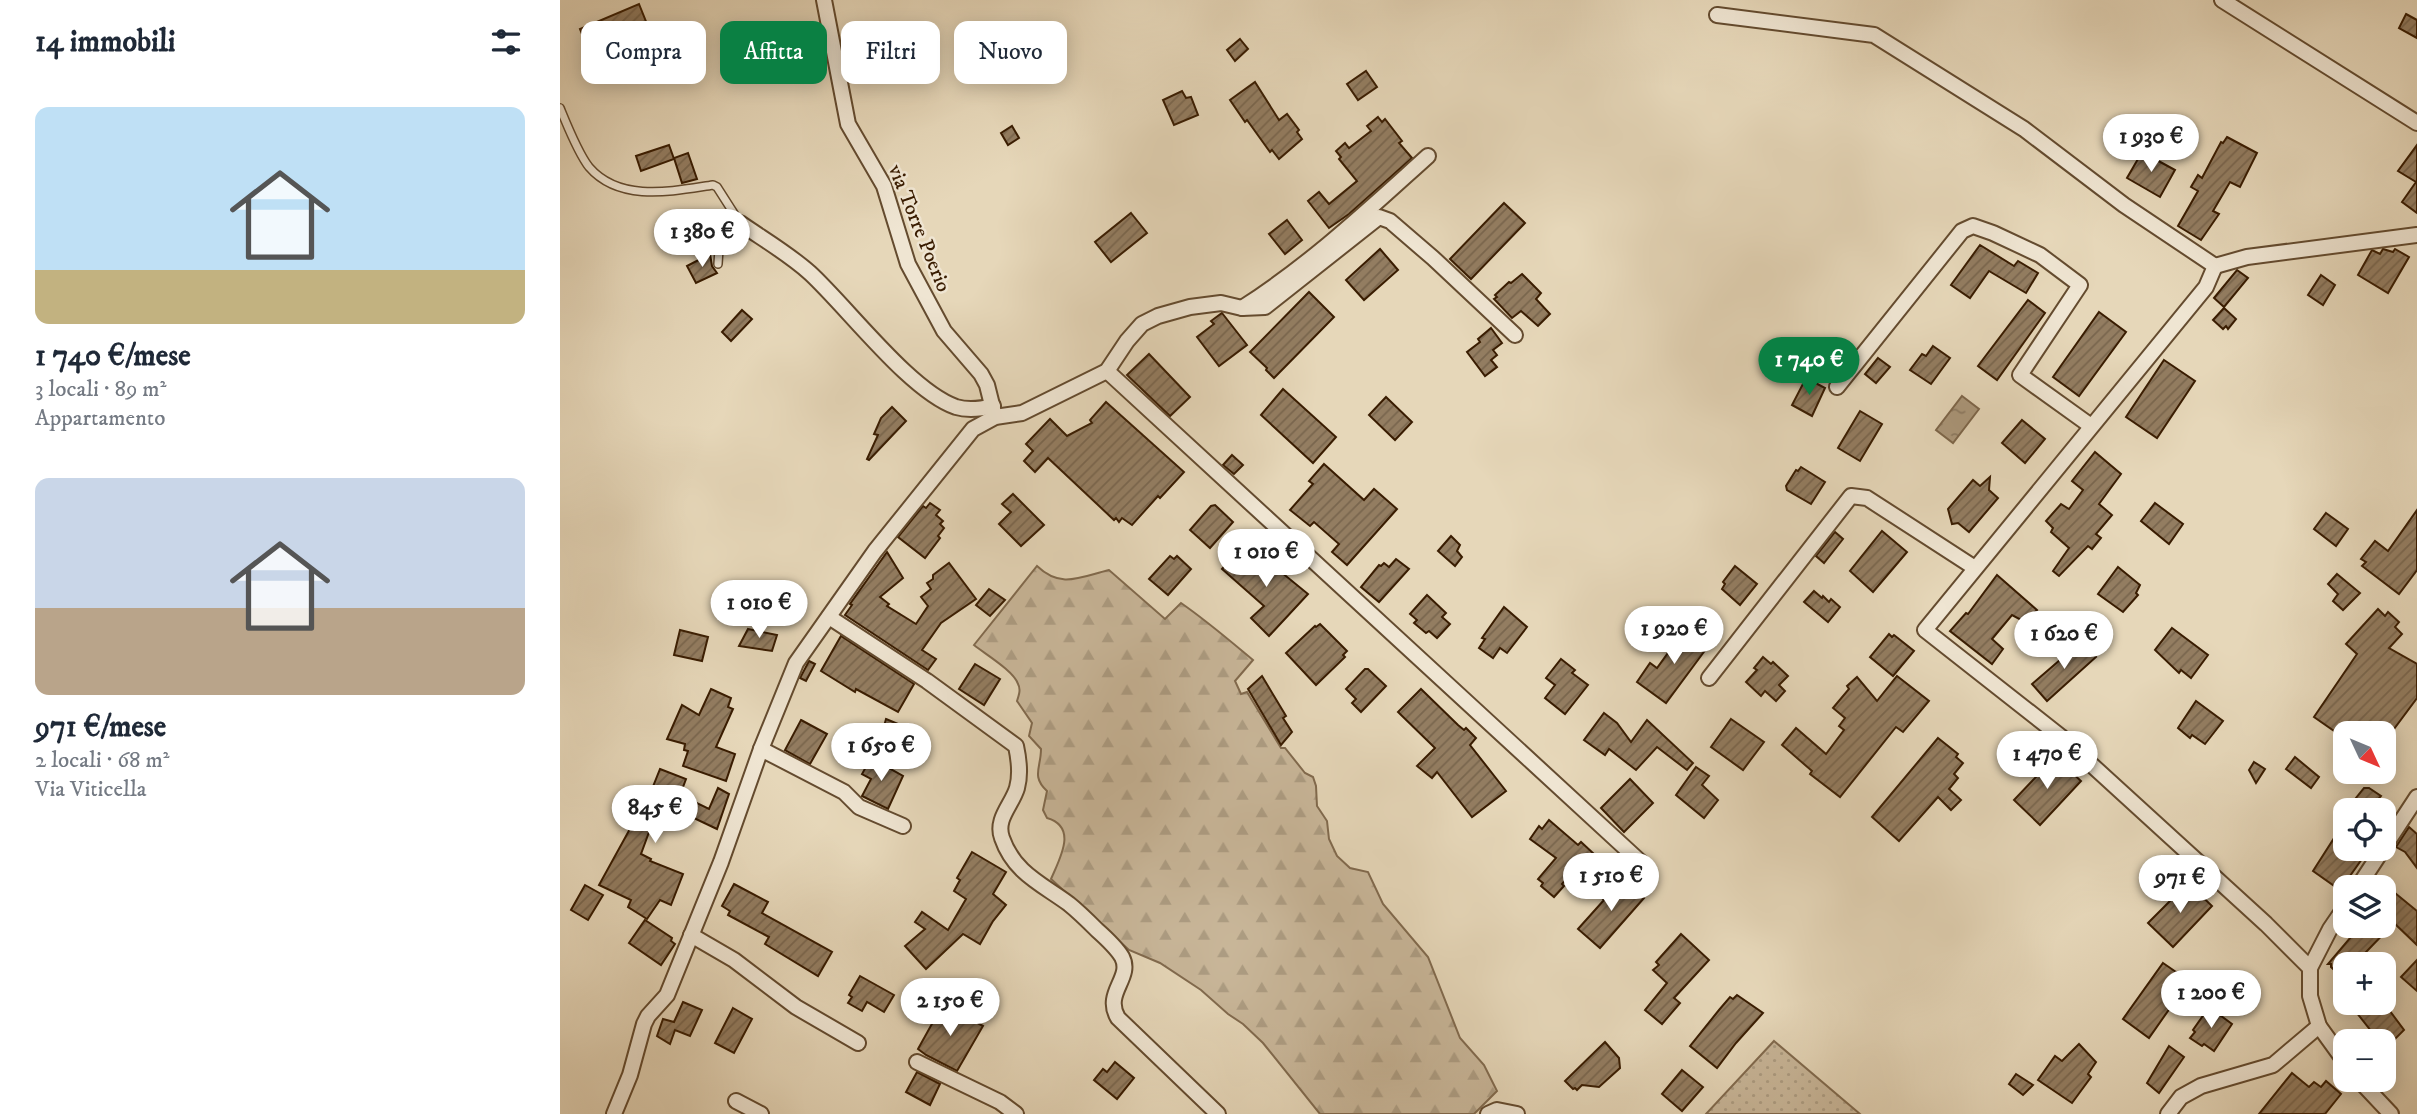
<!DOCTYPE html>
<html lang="it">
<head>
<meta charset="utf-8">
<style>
  :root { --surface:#fff; --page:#f6f6f7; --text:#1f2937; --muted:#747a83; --accent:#0b8043 }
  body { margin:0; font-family:"IM FELL DW Pica",serif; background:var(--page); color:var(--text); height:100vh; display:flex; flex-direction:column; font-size:26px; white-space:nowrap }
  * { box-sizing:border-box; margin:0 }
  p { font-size:23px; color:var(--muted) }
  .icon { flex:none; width:38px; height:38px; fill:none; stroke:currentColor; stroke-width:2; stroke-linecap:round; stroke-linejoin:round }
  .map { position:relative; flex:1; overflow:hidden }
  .side { display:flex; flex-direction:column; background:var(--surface); width:560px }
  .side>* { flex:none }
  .top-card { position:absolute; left:21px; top:21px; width:665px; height:63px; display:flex; gap:14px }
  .needle { width:46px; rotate:134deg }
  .controls { position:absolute; left:1773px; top:721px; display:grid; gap:14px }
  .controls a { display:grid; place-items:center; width:63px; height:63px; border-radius:14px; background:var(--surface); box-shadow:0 4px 18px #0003; font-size:35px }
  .price { position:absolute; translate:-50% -60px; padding:0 16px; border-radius:24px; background:#fff; color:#222; font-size:23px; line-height:46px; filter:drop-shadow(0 2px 4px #0008) }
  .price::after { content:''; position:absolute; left:50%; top:42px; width:21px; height:16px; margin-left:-10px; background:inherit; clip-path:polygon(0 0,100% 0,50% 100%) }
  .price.selected { background:var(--accent); color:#fff }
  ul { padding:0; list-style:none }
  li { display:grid; align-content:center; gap:14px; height:371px; padding:0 35px }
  li span { display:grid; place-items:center; height:217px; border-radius:14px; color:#555 }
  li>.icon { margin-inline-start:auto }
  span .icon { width:126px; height:126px; fill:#fffc; stroke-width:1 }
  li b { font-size:30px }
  h2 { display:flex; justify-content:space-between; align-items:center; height:84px; padding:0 35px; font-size:30px }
  .chip { padding:0 24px; border-radius:14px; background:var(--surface); box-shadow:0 4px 18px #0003; font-size:24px; line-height:63px }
  .chip.selected { background:var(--accent); color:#fff }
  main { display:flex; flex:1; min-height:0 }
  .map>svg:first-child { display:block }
  .grass { fill:url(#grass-dots); stroke:#816a4e; stroke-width:2 }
  .forest { fill:url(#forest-firs); stroke:#816a4e; stroke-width:2 }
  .water { fill:url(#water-ripples); stroke:#7d664a; stroke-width:2 }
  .building { fill:url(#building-hatch); stroke:#391c01; stroke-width:2 }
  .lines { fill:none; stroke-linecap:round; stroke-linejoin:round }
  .service-casing { stroke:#644b2f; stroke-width:10 }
  .minor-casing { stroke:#644b2f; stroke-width:18 }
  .service { stroke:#efe5d2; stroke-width:7 }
  .minor { stroke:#efe5d2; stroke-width:14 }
  .labels { text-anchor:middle; stroke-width:5; stroke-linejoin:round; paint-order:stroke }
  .street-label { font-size:21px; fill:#391c01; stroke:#efe5d2 }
</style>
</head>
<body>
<main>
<section class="side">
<h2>14 immobili<svg class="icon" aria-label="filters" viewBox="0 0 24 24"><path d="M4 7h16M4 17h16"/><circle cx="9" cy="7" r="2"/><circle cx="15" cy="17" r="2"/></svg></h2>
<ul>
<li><span style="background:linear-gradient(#bfe0f5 75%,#c2b280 0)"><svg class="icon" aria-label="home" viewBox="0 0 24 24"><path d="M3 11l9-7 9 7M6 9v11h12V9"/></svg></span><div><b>1 740 €/mese</b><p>3 locali · 89 m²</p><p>Appartamento</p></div></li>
<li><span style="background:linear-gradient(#c9d6e8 60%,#b9a48a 0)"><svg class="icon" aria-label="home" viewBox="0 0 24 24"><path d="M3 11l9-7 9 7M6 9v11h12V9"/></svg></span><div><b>971 €/mese</b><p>2 locali · 68 m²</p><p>Via Viticella</p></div></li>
</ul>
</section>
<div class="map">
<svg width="1857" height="1114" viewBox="0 0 1857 1114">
  <defs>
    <pattern id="grass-dots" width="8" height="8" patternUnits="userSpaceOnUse" patternTransform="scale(1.75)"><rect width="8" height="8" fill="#c9b79a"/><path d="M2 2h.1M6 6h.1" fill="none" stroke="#ad9d83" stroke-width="1.8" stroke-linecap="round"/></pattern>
    <pattern id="forest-firs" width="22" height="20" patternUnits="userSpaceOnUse" patternTransform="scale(1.75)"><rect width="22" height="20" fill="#c9b79a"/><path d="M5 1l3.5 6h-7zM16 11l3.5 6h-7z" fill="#ad9d83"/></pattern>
    <pattern id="water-ripples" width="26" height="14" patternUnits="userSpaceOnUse" patternTransform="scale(1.75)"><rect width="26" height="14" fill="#ab977a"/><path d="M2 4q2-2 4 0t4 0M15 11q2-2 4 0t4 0" fill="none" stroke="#8c7a62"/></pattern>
    <pattern id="building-hatch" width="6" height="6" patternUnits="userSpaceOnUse" patternTransform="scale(1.75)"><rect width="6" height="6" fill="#937d61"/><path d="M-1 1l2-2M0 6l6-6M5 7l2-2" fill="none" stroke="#79664e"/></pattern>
  </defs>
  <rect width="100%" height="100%" fill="#e6d7b9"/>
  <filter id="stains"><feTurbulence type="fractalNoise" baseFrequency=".00286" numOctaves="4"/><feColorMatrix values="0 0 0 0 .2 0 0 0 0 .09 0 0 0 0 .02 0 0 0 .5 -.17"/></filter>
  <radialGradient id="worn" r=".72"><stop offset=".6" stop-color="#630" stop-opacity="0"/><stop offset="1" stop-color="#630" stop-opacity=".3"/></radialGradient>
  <polygon class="grass" points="1214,1041 1300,1114 1146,1114"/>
  <path class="forest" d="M477,566c24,23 43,11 72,4l56,49 16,-16c26,18 48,37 72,57l-18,21 6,13 6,-2 34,56h4l20,25 8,4 3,9 1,20 10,15 2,18 8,17 13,12 18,4 15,32 45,53 32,81 24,27 13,26 -23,23h-154l-57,-71 -20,-19 -15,-10 -27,-24 -41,-27 -31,-13 -78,-71c9,-21 27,-52 -4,-61l-4,-8 4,-19c-16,-15 -6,-23 -6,-42l-12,-13 3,-13 -15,-22c2,-6 4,-12 1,-17 -4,-13 -33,-30 -44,-39z"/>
  <polygon class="water" points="1402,396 1419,409 1393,443 1376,430"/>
  <g class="building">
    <polygon points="79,4 87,24 76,29 81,41 33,61 20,29"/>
    <polygon points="1846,14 1857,20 1857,38 1839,28"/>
    <polygon points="680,39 688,49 675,61 667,50"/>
    <polygon points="806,71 817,87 798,100 787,84"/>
    <polygon points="695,82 719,120 727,114 739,130 737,132 742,139 719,159 712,150 710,152 687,120 685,122 670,100"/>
    <polygon points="622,91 626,98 631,97 638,115 614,125 603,100"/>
    <polygon points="818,117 822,122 825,119 842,141 839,143 852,158 789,214 769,228 748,201 759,192 769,204 797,181 779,159 781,157 776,151 785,143 789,148 811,131 807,126"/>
    <polygon points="452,126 459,138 448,145 441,133"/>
    <polygon points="1667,137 1697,153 1680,187 1670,182 1653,211 1659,214 1641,240 1618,226 1638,191 1631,187 1638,175 1642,178 1661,142 1663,143"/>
    <polygon points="109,145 114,159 81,171 76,156"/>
    <polygon points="1857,145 1857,213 1842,202 1856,182 1838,171"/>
    <polygon points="1582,152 1615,170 1600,197 1567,178"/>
    <polygon points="128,153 137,179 122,183 114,158"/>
    <polygon points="944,203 965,223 911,279 890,259"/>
    <polygon points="571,213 587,233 551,262 535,242"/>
    <polygon points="727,220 742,240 725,254 709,234"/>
    <polygon points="1420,245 1454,266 1458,261 1478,273 1466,293 1429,271 1410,298 1391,285"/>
    <polygon points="820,249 838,270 804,300 786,280"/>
    <polygon points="1823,249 1833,252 1835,249 1849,257 1828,293 1798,275 1812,250 1820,254"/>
    <polygon points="150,254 152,266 157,273 136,283 127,266"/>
    <polygon points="1677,270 1688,278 1664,307 1654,298"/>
    <polygon points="962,274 981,293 976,299 990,314 978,326 961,311 952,318 934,299 937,297 935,295 949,282 951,283"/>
    <polygon points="1761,275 1775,285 1763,305 1748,295"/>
    <polygon points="749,292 774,317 714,378 706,370 707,368 690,352"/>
    <polygon points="1468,300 1485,313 1437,380 1418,366"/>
    <polygon points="1664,308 1676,319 1668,329 1666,326 1663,329 1653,320"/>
    <polygon points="182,310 192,319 171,341 162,332"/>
    <polygon points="1539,312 1566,332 1519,396 1493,377"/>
    <polygon points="662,313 687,345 659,366 637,337 654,324 651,321"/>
    <polygon points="931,328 942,343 933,350 937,355 931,360 937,367 925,376 907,352 920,342 918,339"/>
    <polygon points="1373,346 1390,358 1371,384 1350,370 1362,354 1366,356"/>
    <polygon points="589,354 630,397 610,416 567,375"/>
    <polygon points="1318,358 1330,367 1316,383 1305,374"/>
    <polygon points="1604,360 1635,381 1597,438 1566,417"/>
    <polygon points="1246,378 1265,388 1252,416 1232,405"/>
    <polygon points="723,389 776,437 753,463 701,415"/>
    <polygon points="826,397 852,422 835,440 809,415"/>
    <polygon points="546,402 624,472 600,498 598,496 572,525 562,518 559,522 556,518 554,520 488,458 475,472 464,461 473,451 466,444 490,419 507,436 532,423 530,420"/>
    <polygon points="332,407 346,421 309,460 307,459 318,435 314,434 321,418"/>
    <polygon points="1300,411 1322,424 1300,461 1278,448"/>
    <polygon points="1462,420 1485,439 1465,463 1442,443"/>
    <polygon points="1535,452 1561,474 1539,504 1552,515 1536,534 1541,538 1532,549 1528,546 1499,576 1493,571 1509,548 1491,532 1493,528 1486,521 1501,504 1509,509 1523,490 1512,481"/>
    <polygon points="672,455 683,465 674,474 663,465"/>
    <polygon points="764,464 804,500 814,489 837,509 787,565 772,552 779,544 754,522 750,526 730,510 753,484 749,481"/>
    <polygon points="1241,467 1265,482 1251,504 1227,490 1226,486 1236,470 1238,471"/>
    <polygon points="1430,477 1429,490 1438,498 1409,532 1398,523 1392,524 1388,509 1413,480 1420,486"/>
    <polygon points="453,494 484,525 461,546 439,524 451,512 442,504"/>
    <polygon points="370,503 380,510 376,515 383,521 380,524 384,528 378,536 380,538 365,558 338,537 363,506 366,508"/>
    <polygon points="1595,503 1623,524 1609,544 1581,521"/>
    <polygon points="655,505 673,522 650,548 630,530 651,506"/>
    <polygon points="1857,510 1857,570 1839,594 1802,566 1806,562 1801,559 1815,541 1828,551"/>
    <polygon points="1766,513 1788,529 1776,546 1754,529"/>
    <polygon points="1322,531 1347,552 1313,592 1290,571"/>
    <polygon points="1275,532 1283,539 1264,563 1256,556"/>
    <polygon points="891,536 900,545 897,551 902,557 895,566 878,551"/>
    <polygon points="685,548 692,554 694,550 748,594 709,636 691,618 704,606 662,569 672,558 674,560"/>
    <polygon points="327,552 343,578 320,597 329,604 327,606 356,624 368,606 361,597 371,589 367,583 373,579 373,575 389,563 416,599 381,623 362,650 376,659 368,670 285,615 292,605 290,604"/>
    <polygon points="610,556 614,559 617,556 631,569 608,595 589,579"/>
    <polygon points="836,559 849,569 819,602 801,587 819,565 821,566 824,563 829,567"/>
    <polygon points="1175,566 1197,584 1180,605 1162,589 1165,584 1163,582"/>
    <polygon points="1558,567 1580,585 1576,593 1578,595 1563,612 1538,594"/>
    <polygon points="1777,574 1800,593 1783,610 1773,601 1778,594 1768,584"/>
    <polygon points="1437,575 1477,610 1465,622 1452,615 1432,639 1443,649 1432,664 1390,631 1406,613 1408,614"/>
    <polygon points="429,589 445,600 430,616 416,605"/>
    <polygon points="1254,591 1262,598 1263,596 1269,602 1271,599 1280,607 1268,622 1244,602"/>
    <polygon points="867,595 886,613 882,617 890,624 877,638 869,631 866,633 854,623 857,620 850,614"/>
    <polygon points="944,607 967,627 947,653 940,648 933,658 919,648 925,639 922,638"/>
    <polygon points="1818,609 1825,616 1828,612 1839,622 1835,627 1842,634 1829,648 1857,664 1857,698 1831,733 1777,733 1754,717 1797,654 1786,644"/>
    <polygon points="760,624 787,651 783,655 785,657 756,685 726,653 755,626 756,627"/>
    <polygon points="1126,628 1149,645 1106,703 1077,682 1090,663 1097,668"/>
    <polygon points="1612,628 1648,655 1631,678 1621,670 1619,673 1595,650"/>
    <polygon points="188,629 217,635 212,651 179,646"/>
    <polygon points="120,630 148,637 142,661 114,655"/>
    <polygon points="1329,634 1332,637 1334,635 1354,651 1333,676 1310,657"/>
    <polygon points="281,636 354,684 338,712 296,689 295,692 261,671"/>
    <polygon points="1522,641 1536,657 1487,701 1472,684"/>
    <polygon points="1203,657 1211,664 1213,662 1228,676 1219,685 1225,691 1216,701 1205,691 1201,696 1186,682 1197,670 1194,668"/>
    <polygon points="1001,659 1015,670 1012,673 1028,685 1005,714 985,698 995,685 986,678"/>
    <polygon points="249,661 255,664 246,681 240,678"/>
    <polygon points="415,664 440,679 424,705 399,689"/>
    <polygon points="805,669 808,669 826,686 801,712 792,703 796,699 786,689"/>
    <polygon points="702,676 726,716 723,718 732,732 721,745 688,689"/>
    <polygon points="1337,676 1369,701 1343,732 1336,727 1280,797 1250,774 1252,771 1222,745 1236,728 1266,754 1284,730 1279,726 1285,718 1273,708 1289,689 1287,686 1297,677 1317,701"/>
    <polygon points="151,689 171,698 168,707 173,709 156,747 175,754 166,781 123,766 128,751 124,750 125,744 107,739 122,705 139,715"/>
    <polygon points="861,689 898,725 904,730 906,728 916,738 910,745 946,791 912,817 877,772 872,778 857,766 875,748 838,712"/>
    <polygon points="1636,701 1663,721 1645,744 1632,735 1630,738 1618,728"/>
    <polygon points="1044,713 1057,723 1071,742 1087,720 1133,763 1127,770 1097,747 1076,770 1049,749 1045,755 1024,740"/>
    <polygon points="326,719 355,731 348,749 321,737"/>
    <polygon points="1171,719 1204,742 1183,770 1151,747"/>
    <polygon points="241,720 267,734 250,764 225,750"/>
    <polygon points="1378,738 1398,754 1396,757 1403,763 1394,774 1398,778 1389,789 1401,800 1391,810 1378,797 1339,841 1312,817"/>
    <polygon points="1495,757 1521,781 1480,825 1454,800"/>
    <polygon points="1735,757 1759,777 1751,788 1726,769"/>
    <polygon points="311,758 343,776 328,809 302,796 311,779 302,774"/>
    <polygon points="1694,762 1705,769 1696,783 1689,770"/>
    <polygon points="1136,767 1149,776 1142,785 1158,800 1144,818 1116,795"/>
    <polygon points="100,769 126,779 120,795 149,809 158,788 169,794 157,829 113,808 105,829 92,824 81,854 91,859 90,861 123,874 111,905 100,900 87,919 68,907 71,900 39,885 71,827 63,824 70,804 84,809"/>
    <polygon points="1070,779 1093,803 1064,832 1041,808"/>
    <polygon points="1804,788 1809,788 1821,796 1809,810 1793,810 1799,801 1796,798"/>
    <polygon points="1824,810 1833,816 1824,831"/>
    <polygon points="989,820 1018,845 1021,842 1034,854 1026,863 1023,860 1002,884 1004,886 994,897 981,886 983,883 978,879 996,858 970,839 979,826 982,829"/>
    <polygon points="1785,821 1785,849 1809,849 1780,890 1753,871"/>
    <polygon points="1849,827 1857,834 1857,868 1845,852 1836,847"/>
    <polygon points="412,852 446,872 433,894 446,905 433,921 420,944 403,934 366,969 345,946 365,929 355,922 362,912 388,930 406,899 394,891 400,880 397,878"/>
    <polygon points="1061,877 1084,898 1040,948 1018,929 1044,900 1042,898"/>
    <polygon points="1628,883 1652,906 1613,947 1588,923"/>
    <polygon points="174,884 208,902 202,913 272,952 258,976 205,944 209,937 168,915 170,911 162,906"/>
    <polygon points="1824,884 1857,911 1857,945 1834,923 1806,952 1810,956 1804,964 1785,964 1785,980 1771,967 1771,964 1768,964 1791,937 1787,932 1792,926 1824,926"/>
    <polygon points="25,885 43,895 28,920 11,910"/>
    <polygon points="85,920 112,938 111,941 115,944 101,965 69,943"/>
    <polygon points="1121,934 1149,960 1114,998 1120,1003 1102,1024 1085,1010 1107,983 1093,970 1099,965 1096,962"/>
    <polygon points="1857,960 1857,991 1841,977"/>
    <polygon points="1603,963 1629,981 1589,1038 1563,1019"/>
    <polygon points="300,976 334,995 324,1012 307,1002 302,1011 288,1003 292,997 289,995"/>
    <polygon points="1177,995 1203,1013 1176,1043 1157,1068 1130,1046 1159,1010 1170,997 1173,999"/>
    <polygon points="123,1002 142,1010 130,1036 115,1030 110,1044 97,1036 103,1019 114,1022"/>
    <polygon points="1789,1003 1824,1003 1844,1030 1828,1046 1825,1044 1824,1045 1824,1041 1819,1041"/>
    <polygon points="383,1004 423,1026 397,1071 366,1055 358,1049"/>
    <polygon points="1649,1007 1672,1024 1654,1051 1644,1044 1642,1046 1630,1038 1635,1032 1633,1030"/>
    <polygon points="173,1008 192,1019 174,1053 155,1043"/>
    <polygon points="1045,1042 1059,1058 1060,1068 1039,1087 1022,1085 1017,1090 1015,1088 1013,1089 1005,1081"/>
    <polygon points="1519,1044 1536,1062 1528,1074 1531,1077 1512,1103 1478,1080 1495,1056 1502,1061"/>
    <polygon points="1609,1046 1624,1057 1599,1093 1587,1083"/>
    <polygon points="555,1062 574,1078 557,1099 534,1080 543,1069 547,1072"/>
    <polygon points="1122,1070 1143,1087 1122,1111 1102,1094"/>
    <polygon points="357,1072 380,1084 370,1105 346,1092"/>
    <polygon points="1732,1073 1749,1087 1754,1082 1761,1087 1766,1081 1781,1094 1765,1114 1699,1114"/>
    <polygon points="1456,1074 1473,1085 1463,1095 1449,1084"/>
  </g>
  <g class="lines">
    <g class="service-casing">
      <path id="service" d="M0,108c7,17 18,45 29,59 31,36 84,24 124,18l4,2 23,36 -21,26 -1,15"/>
    </g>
    <g class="minor-casing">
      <g id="minor">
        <polyline points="264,0 288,124 324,186 348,264 384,331 421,374 427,385 435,417"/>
        <polyline points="1662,0 1857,123"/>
        <polyline points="1157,15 1314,35 1464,129 1564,205 1655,266 1687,257 1857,235"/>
        <path d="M180,223c23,16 49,31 70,50 38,35 100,118 146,134 13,4 25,2 37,-1"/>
        <polyline points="1655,266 1646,287 1365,630 1500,736 1706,924 1750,968"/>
        <path d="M682,308c69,-44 126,-98 186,-152"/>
        <polyline points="547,371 1087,868"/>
        <polyline points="1277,387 1402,231 1413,226 1433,233 1480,255 1520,285 1460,375 1531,426"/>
        <path d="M269,617l98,64 89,65c3,14 5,28 1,42 -5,17 -22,31 -15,50 12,35 40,46 67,66 10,8 19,17 28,26 9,8 19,17 25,27 11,21 -19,36 -4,61l100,96"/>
        <polyline points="1149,678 1291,496 1307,498 1415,568"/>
        <polyline points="201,749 284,792 299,807 343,826"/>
        <polyline points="1798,887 1857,797"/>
        <polyline points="1785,907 1770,929 1750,968 1750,996 1759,1026 1785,1062"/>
        <polyline points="131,935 174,960 236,1007 298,1043"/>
        <polyline points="357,1062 440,1102 456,1114"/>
        <polyline points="1799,1080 1831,1114"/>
        <polyline points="176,1101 201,1114"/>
        <polyline points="54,1114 70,1075 84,1024 88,1016 107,995 161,862 201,749 236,663 315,551 413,429 435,417 462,413 547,371 567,341 582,324 598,316 630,307 661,303 682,308 705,307 819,217 830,221 873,258 955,335"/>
        <polyline points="928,1114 937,1110 957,1114"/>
        <polyline points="1608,1114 1621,1097 1641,1086 1713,1065 1759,1026"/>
      </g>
    </g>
    <use href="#service" class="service"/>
    <use href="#minor" class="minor"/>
  </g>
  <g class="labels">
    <g class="street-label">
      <text transform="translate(360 228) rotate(68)" y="7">via Torre Poerio</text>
    </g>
  </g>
  <rect width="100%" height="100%" filter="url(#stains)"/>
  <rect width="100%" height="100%" fill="url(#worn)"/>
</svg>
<div class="controls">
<a><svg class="needle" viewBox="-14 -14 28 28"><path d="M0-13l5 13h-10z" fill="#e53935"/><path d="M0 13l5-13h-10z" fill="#747a83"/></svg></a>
<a><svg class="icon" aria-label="locate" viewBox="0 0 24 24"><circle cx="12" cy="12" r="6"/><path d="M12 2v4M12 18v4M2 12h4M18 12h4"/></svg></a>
<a><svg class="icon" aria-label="layers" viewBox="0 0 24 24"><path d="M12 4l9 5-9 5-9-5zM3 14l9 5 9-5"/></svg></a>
<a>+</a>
<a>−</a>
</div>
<b class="price" style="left:1591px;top:174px">1 930 €</b>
<b class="price" style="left:142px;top:269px">1 380 €</b>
<b class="price selected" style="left:1249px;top:397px">1 740 €</b>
<b class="price" style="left:706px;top:589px">1 010 €</b>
<b class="price" style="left:199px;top:640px">1 010 €</b>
<b class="price" style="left:1114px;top:666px">1 920 €</b>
<b class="price" style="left:1504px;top:671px">1 620 €</b>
<b class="price" style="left:321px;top:783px">1 650 €</b>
<b class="price" style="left:1487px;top:791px">1 470 €</b>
<b class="price" style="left:95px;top:845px">845 €</b>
<b class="price" style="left:1051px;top:913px">1 510 €</b>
<b class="price" style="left:1620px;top:915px">971 €</b>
<b class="price" style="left:1651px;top:1030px">1 200 €</b>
<b class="price" style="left:390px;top:1038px">2 150 €</b>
<div class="top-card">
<a class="chip">Compra</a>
<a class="chip selected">Affitta</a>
<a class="chip">Filtri</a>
<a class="chip">Nuovo</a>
</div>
</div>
</main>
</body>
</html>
